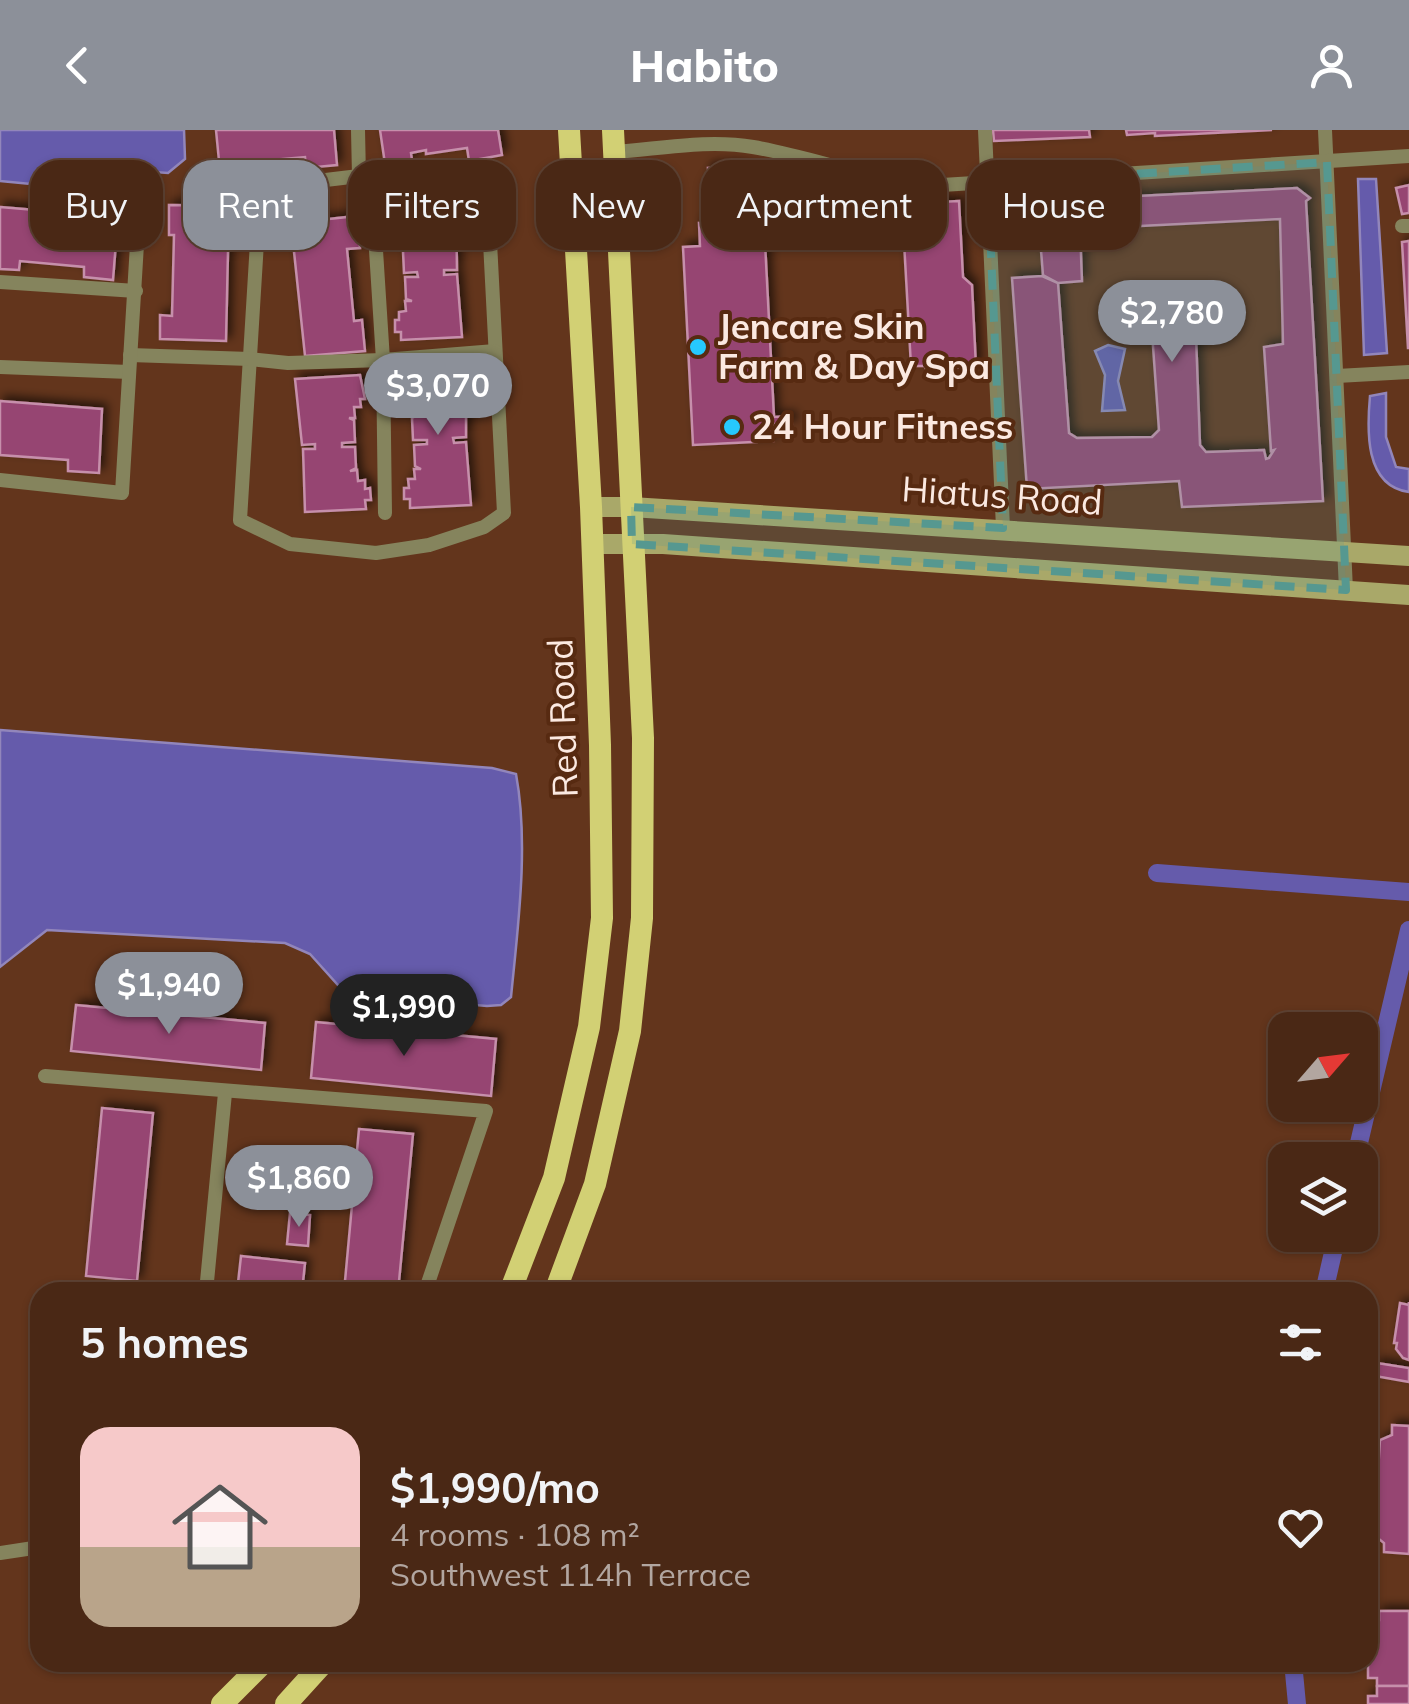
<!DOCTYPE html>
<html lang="en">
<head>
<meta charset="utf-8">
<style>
  :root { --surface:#4a2815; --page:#543422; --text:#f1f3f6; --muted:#b2a6a0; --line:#614434; --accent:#8c9099 }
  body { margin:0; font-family:Mulish,sans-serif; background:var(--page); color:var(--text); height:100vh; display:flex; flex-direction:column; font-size:38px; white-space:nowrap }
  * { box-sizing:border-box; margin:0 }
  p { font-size:32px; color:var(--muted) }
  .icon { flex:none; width:55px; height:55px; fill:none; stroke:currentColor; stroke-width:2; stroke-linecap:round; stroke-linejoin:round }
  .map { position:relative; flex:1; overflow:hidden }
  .side { position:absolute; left:30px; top:1152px; width:1348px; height:390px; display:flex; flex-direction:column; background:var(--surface); border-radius:30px; box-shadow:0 2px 8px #0004,0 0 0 2px var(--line) }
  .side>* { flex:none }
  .banner { position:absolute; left:30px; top:30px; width:1350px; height:90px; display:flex; gap:20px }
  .needle { width:65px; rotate:62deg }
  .fabs { position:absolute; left:1268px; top:882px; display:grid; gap:20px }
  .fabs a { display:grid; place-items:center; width:110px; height:110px; border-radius:20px; background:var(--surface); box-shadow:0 2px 8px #0004,0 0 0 2px var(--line); font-size:50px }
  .price { position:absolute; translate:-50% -85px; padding:0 22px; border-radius:35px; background:var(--accent); color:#fff; font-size:32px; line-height:65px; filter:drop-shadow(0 2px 5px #0008) }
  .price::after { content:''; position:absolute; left:50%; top:60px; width:30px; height:22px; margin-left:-15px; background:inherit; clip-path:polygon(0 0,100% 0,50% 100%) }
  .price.selected { background:#222; color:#fff }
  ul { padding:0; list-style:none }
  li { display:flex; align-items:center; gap:30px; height:250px; padding:0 50px }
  li span { display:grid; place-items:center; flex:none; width:280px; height:200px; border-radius:30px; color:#555 }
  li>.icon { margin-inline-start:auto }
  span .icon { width:120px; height:120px; fill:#fffc; stroke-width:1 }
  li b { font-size:42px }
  h2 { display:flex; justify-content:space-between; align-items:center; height:120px; padding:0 50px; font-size:42px }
  .tag { padding:0 35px; border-radius:30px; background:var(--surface); box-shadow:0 2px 8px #0004,0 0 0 2px var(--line); font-size:35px; line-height:90px }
  .tag.selected { background:var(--accent); color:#fff }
  header { display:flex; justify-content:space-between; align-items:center; height:130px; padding:0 50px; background:var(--accent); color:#fff; font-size:45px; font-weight:800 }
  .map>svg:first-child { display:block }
  .water { fill:#655bab; stroke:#9286bb; stroke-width:2.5 }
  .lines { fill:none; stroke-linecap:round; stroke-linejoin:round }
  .canal { stroke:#655bab; stroke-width:18 }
  .building { fill:#964472; stroke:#c68fab; stroke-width:2.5; filter:url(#shadow) }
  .minor { stroke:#85845d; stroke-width:14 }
  .secondary { stroke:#a9a869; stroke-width:20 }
  .trunk { stroke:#d2d074; stroke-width:22 }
  .marked { fill:#569890; fill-opacity:0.2; stroke:#569890; stroke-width:8; stroke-dasharray:20 12; stroke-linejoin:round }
  .poi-dot { fill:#26c9fe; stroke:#572a11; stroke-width:4 }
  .labels { text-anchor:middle; stroke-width:8; stroke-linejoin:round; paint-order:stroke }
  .poi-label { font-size:35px; font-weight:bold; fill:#fbe9e1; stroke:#572a11; text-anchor:start }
  .street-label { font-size:35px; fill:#fbe9e1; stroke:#572a11 }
</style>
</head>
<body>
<header><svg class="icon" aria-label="back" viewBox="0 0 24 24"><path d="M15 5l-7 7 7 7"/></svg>Habito<svg class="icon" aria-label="person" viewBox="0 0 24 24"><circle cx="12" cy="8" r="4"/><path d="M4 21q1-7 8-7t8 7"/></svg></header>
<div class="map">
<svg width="1409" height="1574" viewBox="0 0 1409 1574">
  <defs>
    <filter id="shadow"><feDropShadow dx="4.5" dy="-4.5" stdDeviation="5" flood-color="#0009"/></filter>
  </defs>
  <rect width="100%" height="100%" fill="#63351c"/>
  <g class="water">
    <polygon points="0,0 184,0 185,29 168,43 127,40 93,60 0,51"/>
    <polygon points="1376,49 1387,223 1364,225 1358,49"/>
    <polygon points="1108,215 1125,219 1118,251 1125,280 1102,281 1105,245 1095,221"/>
    <path d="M1386,263v44l10,30 13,2v23c-45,-6 -42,-63 -39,-96z"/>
    <path d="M0,600l492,38 24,6c13,70 2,152 -5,223l-10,8 -14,1 -141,-12 -36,-40 -25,-11 -238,-13 -47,37z"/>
  </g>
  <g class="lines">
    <g class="canal">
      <polyline points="1157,743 1409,762"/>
      <polyline points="1355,1030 1409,800"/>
      <polyline points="1324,1162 1337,1105"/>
      <polyline points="1293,1532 1297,1574"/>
    </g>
  </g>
  <g class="building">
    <polygon points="216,0 334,0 337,35 306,38 305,27 249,32 249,38 220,41"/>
    <polygon points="380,0 498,0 502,25 469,31 467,18 426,24 426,20 411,23 412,30 385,34"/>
    <polygon points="993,0 1089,0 1090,7 994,11"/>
    <polygon points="1126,0 1272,0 1155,6 1155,3 1127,5"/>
    <polygon points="735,37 857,65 859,89 764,93 774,287 791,286 792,294 773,294 773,311 693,315 683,117 700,116 699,93 711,92 708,38"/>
    <polygon points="1409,55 1409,83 1402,84 1396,58"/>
    <polygon points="1297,58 1310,68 1306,71 1323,371 1182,377 1179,351 1027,359 1012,148 1042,146 1058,153 1069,303 1077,308 1152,307 1159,300 1152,202 1156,201 1157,195 1173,195 1177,208 1196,206 1200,315 1206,322 1264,320 1266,329 1269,328 1274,320 1271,321 1264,217 1283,214 1280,89 1080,99 1082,151 1058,153 1043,145 1037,71"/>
    <polygon points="959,71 963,147 972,155 976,237 926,239 925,236 911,236 903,94 884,95 884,84 896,83 896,74"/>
    <polygon points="433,73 456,74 457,140 444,140 444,145 457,144 462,207 401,210 401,202 395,202 395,190 399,190 399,182 406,181 405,171 412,171 406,169 405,147 418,147 417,142 404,143 403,121 407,118 402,118 401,108 394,108 394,100 389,100 388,87 392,87 392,77"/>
    <polygon points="169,75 229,76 226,211 160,209 160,185 172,186 174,105 169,105"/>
    <polygon points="0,77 118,87 113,150 84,147 84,137 20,131 19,140 0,139"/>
    <polygon points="357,86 360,118 347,119 354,191 362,190 365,221 305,226 291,93"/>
    <polygon points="1409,111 1409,218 1408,218 1402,112"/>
    <polygon points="443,241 466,242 466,307 453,308 454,313 466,312 471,375 410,378 410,369 404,369 404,358 409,358 408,349 415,349 414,339 421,339 415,336 414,315 427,314 427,310 413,310 412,288 416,286 411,286 411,276 404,276 403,268 398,268 397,255 402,255 401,244"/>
    <polygon points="360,245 365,269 360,269 361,277 354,277 355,288 349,288 354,290 355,312 342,313 342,317 355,317 356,338 350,341 357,340 358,351 365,350 365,359 370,358 371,370 365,370 366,379 305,382 303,319 315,319 315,314 302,315 295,249"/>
    <polygon points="0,271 102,279 99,343 68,341 68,330 0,325"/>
    <polygon points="76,875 265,893 261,940 71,921"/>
    <polygon points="316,892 496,909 491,966 311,948"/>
    <polygon points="102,978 153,983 137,1151 86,1146"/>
    <polygon points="359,999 413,1004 398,1162 344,1162"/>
    <polygon points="290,1083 310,1085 308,1116 287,1114"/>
    <polygon points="241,1126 305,1133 302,1162 237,1162"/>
    <polygon points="1409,1172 1409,1230 1403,1228 1396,1219 1397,1213 1394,1213 1400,1173 1409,1175"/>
    <polygon points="1377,1233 1409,1238 1409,1252 1375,1246"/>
    <polygon points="1392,1295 1409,1296 1409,1424 1384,1422 1384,1413 1374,1405 1380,1310 1392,1305"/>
    <polygon points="1379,1481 1409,1481 1409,1556 1377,1556 1377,1548 1368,1548 1368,1504 1372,1504 1371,1490 1379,1490"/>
    <polygon points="1377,1556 1409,1556 1409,1574 1368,1574 1368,1566 1377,1566"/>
  </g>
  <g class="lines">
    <g class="minor">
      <polyline points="358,0 359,46"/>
      <polyline points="985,0 1003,398"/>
      <polyline points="1325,0 1346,460"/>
      <path d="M614,22c45,-3 94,-13 139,-5 58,10 114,32 173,39l483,-30"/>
      <polygon points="470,44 487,54 504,383 484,397 429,415 376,423 290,414 240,390 260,63 267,57 359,46"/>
      <polyline points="374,89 383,230 385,383"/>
      <polyline points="1402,96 1409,96"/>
      <polyline points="0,152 136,161"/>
      <polyline points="130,225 250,229 288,233 383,230 495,221"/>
      <polyline points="0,237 129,242"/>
      <polyline points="1337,246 1409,242"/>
      <polyline points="0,350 122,363 139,81"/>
      <polyline points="45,946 486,981 425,1162"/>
      <polyline points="206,1162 225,963"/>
      <polyline points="0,1423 40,1417"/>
    </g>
    <g class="secondary">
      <polyline points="591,377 631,377 1409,426"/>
      <polyline points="592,414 663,414 1409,465"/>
    </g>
    <g class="trunk">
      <polyline points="510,1162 554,1048 589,897 602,788 600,615 591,377 569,0"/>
      <polyline points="555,1162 595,1054 630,901 642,788 643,608 613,0"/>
      <polyline points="222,1574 264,1532"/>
      <polyline points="286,1574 324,1532"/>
    </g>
  </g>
  <path class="marked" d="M1327,32l19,428 -714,-46 -1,-37 372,21 -15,-345z"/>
  <g class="poi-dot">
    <circle cx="698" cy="217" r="10"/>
    <circle cx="732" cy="297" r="10"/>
  </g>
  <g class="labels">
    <g class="poi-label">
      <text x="718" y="209">Jencare Skin<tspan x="718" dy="40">Farm &amp; Day Spa</tspan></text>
      <text x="752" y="309">24 Hour Fitness</text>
    </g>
    <g class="street-label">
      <text transform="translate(1002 366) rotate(4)" y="12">Hiatus Road</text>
      <text transform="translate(563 588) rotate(-92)" y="12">Red Road</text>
    </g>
  </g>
</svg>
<div class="fabs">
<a><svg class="needle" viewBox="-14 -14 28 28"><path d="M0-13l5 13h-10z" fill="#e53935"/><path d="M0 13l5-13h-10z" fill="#b2a6a0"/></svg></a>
<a><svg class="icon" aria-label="layers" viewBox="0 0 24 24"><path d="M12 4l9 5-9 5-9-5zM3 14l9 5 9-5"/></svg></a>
</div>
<b class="price" style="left:1172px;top:235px">$2,780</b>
<b class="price" style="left:438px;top:308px">$3,070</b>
<b class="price" style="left:169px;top:907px">$1,940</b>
<b class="price selected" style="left:404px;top:929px">$1,990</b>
<b class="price" style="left:299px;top:1100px">$1,860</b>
<div class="banner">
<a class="tag">Buy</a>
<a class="tag selected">Rent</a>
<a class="tag">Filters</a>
<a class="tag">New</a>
<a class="tag">Apartment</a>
<a class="tag">House</a>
</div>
<section class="side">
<h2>5 homes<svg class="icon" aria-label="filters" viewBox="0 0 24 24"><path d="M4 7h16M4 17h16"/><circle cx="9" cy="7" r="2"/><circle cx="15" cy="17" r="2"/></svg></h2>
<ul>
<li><span style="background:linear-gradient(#f6c9c9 60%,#b9a48a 0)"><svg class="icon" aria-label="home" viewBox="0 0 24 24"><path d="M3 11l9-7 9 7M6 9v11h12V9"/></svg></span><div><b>$1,990/mo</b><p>4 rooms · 108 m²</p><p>Southwest 114h Terrace</p></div><svg class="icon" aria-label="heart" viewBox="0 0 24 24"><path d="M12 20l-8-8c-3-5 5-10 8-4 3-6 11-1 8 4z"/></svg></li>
</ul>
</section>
</div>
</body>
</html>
